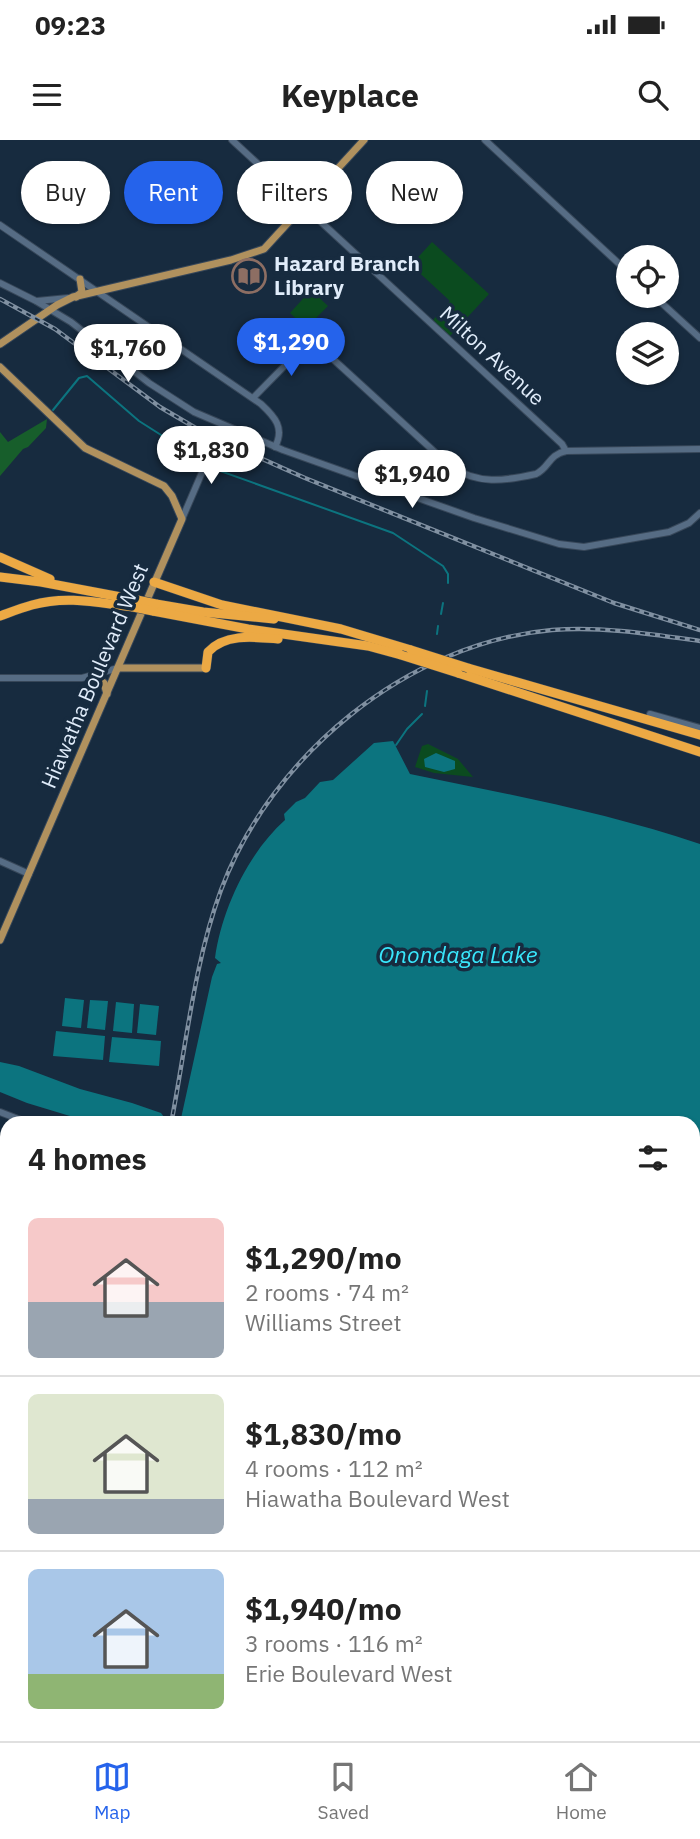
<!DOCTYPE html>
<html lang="en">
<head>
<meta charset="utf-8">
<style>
  :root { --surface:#fff; --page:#f6f6f6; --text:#222; --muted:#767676; --line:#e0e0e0; --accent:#2563eb }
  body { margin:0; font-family:"IBM Plex Sans",sans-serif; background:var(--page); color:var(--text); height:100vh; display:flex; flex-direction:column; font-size:26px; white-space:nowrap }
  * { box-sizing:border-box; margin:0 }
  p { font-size:23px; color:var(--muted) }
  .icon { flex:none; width:38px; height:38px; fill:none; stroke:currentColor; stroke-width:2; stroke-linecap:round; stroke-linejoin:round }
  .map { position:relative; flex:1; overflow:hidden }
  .drawer { position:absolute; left:0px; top:976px; width:700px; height:625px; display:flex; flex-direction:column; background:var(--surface); border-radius:21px 21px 0 0; box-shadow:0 2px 5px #0004 }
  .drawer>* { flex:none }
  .banner { position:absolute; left:21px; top:21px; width:658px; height:63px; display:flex; gap:14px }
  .fabs { position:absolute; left:616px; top:105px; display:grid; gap:14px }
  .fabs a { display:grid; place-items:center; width:63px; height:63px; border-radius:50%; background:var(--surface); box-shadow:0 2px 5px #0004; font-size:35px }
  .price { position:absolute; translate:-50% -60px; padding:0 16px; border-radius:24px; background:#fff; color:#222; font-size:23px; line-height:46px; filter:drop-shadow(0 2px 4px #0008) }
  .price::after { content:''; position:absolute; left:50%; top:42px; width:21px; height:16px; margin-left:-10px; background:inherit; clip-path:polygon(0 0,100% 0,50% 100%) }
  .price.current { background:var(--accent); color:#fff }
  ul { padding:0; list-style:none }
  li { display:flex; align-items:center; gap:21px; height:175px; padding:0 28px }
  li+li { border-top:2px solid var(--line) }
  li span { display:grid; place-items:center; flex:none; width:196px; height:140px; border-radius:10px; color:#555 }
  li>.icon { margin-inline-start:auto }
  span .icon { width:84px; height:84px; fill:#fffc; stroke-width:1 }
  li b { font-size:30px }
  h2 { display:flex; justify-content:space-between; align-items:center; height:84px; padding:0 28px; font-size:30px }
  .tag { padding:0 24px; border-radius:32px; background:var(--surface); box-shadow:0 2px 5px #0004; font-size:24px; line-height:63px }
  .tag.current { background:var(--accent); color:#fff }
  .status { display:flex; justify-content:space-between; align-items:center; height:49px; padding:0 35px; background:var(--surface); direction:ltr }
  .status svg { height:19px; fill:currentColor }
  header { display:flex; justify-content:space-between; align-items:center; height:91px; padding:0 28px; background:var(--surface); font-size:32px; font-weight:700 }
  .tabs { display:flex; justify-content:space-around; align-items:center; height:98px; border-top:2px solid var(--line); background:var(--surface); font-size:19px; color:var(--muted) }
  .tabs a { display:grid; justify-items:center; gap:4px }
  .tabs .current { color:var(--accent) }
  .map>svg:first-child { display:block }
  .green { fill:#0b4b1f }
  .forest { fill:#175e2b }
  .water { fill:#0c747f }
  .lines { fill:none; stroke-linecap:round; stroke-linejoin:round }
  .stream { stroke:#0c747f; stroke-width:2 }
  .secondary-casing { stroke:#374759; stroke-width:8 }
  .primary-casing { stroke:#374759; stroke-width:9 }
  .highway-casing { stroke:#374759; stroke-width:10 }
  .secondary { stroke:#566c84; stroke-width:6 }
  .primary { stroke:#b0915e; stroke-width:7 }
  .highway { stroke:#eca944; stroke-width:9 }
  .rail-casing { stroke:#8090a1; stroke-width:4.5 }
  .rail { stroke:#172b3f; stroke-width:2; stroke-dasharray:5; stroke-linecap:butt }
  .highway-bridge-casing { stroke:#374759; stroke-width:10; stroke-linecap:butt }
  .highway-bridge { stroke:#eca944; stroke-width:9 }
  .labels { text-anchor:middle; stroke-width:7; stroke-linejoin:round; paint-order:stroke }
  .poi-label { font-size:21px; font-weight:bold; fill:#e0ecfa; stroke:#172b3f; text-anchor:start }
  .street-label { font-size:21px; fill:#e0ecfa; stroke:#172b3f }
  .water-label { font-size:23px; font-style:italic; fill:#38e7fc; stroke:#172b3f }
</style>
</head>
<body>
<div class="status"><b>09:23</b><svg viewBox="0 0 49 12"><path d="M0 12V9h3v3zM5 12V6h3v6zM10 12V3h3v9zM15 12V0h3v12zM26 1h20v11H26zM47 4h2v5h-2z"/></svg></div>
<header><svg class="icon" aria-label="menu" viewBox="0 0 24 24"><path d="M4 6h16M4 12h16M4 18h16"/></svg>Keyplace<svg class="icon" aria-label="search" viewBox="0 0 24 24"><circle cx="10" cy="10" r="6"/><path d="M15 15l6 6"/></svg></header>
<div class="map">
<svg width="700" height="1601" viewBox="0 0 700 1601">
  <rect width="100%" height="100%" fill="#172b3f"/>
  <g class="green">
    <polygon points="272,20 309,54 303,61 265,27"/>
    <polygon points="432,102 489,154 450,196 433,180 450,161 411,125"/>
    <polygon points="311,150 328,166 306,188 290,173"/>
    <polygon points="428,604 458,619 473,637 434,633 415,627 422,606"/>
    <polygon points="693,1592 700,1594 700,1601 501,1601 496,1594 693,1594"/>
    <polygon points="75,1594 168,1594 172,1601 74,1601"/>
  </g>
  <polygon class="forest" points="47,279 46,288 28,307 23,309 0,336 0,292 8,302"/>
  <g class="water">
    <path d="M393,601l17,33c98,20 195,38 290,70v890l-7,-2v-608l-600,-1 -66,-20 -27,-11v-30l19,4 61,23 52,14 29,10 6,8 13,2 32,-146 5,-13 4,-1 -6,-5c7,-49 33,-105 70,-138l-1,-6 12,-12 9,-4 15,-16 13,-2 41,-37z"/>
    <polygon points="436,613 455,621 455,629 444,632 425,627 424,619"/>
    <polygon points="65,858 84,860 81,888 62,886"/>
    <polygon points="90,860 108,861 105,890 87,888"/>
    <polygon points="116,862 134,864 132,893 113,891"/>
    <polygon points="140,864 159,866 156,895 137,893"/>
    <polygon points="56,891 105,896 103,920 53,916"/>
    <polygon points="112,897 161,901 159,926 109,922"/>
  </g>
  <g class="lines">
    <g class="stream">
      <polyline points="53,270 79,238 87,236 139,281 191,314 199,322"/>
      <polyline points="212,328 393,393 443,426 448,434 448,443"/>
      <polyline points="441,474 443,463"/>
      <polyline points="437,494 438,486"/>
      <polyline points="425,566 427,551"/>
      <polyline points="396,605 407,589 422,574"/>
    </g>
    <g class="secondary-casing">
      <g id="secondary">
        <polyline points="232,0 562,304 566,311"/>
        <polyline points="485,0 628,132"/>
        <path d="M0,85l261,179c14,13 24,24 14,43"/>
        <polyline points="0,143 36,161 71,182 149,243 194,272 283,310 474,378 559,404 584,407 669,392 689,383 700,373"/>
        <polyline points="654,156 700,198"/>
        <polyline points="37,161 68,158"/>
        <path d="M253,258l58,-59 139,127c28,19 54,15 86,8 14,-7 12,-19 30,-23l134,-2"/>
        <polyline points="182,379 222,286"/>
        <polyline points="0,538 82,538 118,528"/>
        <polyline points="650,574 700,588"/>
        <polyline points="0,721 29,734"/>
        <polyline points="0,972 31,984"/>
        <polyline points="0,1273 7,1279"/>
        <polyline points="0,1395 7,1399"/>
        <polyline points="0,1502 7,1490"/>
        <polyline points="361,1594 363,1601"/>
        <polyline points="408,1594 416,1601"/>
        <polyline points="391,1595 403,1601"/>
        <polyline points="374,1601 376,1594"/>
        <polyline points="379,1601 394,1597"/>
      </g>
    </g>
    <g class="primary-casing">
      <g id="primary">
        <polyline points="76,157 82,152 80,139"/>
        <polyline points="0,204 57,165 73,157 231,120 264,109 364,0"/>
        <polyline points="0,227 85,308 164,346 172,356 182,379 0,800"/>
        <polyline points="118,528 206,528"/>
        <polyline points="95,535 104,543 107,554"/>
        <polyline points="596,1594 622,1601"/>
      </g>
    </g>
    <g class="highway-casing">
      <g id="highway">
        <polyline points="0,417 50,439"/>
        <polyline points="0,437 41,442 137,460"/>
        <polyline points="154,442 222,465 341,489 411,510"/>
        <polyline points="156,464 203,472 274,479"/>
        <polyline points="153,471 248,489 368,506 401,515"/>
        <path d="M0,476c11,-4 21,-8 32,-11 35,-10 67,-2 101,2"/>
        <path d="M206,528l2,-16c17,-19 47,-15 70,-13"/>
        <polyline points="468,528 700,595"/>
        <polyline points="458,533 700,612"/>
        <polyline points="0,1304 7,1317"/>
        <polyline points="0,1324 7,1332"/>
        <polyline points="0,1336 7,1343"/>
        <polyline points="0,1364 7,1373"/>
        <polyline points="176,1594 180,1601"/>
        <polyline points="187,1594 191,1601"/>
        <polyline points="243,1601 243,1594"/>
      </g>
    </g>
    <use href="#secondary" class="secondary"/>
    <use href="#primary" class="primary"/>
    <use href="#highway" class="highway"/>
    <g class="rail-casing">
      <g id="rail">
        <polyline points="0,159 55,189 160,267 206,294 305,338 614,463 700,490"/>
        <path d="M171,984c15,-77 23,-161 50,-234 50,-134 186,-247 331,-260 49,-4 99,4 148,11"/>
        <polyline points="680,1594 699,1601"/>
        <polyline points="46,1601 48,1594"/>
      </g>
    </g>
    <use href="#rail" class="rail"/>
    <g class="highway-bridge-casing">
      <g id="highway-bridge">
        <polyline points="137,460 156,464"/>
        <polyline points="133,467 153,471"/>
        <polyline points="411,510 468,528"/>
        <polyline points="401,515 458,533"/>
        <polyline points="0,1350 7,1359"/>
      </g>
    </g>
    <use href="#highway-bridge" class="highway-bridge"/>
  </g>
  <defs>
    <g id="library-ring" transform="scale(1.75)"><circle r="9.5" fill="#172b3f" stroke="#8d6e63" stroke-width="1.5"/><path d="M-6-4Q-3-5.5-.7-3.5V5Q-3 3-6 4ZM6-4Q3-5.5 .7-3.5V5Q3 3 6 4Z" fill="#8d6e63"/></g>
  </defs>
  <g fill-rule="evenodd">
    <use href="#library-ring" x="249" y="136"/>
  </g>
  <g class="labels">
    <g class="poi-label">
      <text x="274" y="131">Hazard Branch<tspan x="274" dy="24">Library</tspan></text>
    </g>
    <g class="street-label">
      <text transform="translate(492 216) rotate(43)" y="7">Milton Avenue</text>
      <text transform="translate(95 536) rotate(-67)" y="7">Hiawatha Boulevard West</text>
    </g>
    <g class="water-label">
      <text x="458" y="823">Onondaga Lake</text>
    </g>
  </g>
</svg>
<div class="fabs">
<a><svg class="icon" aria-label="locate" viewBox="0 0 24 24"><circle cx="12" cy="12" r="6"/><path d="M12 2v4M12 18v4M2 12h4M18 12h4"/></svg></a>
<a><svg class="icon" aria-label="layers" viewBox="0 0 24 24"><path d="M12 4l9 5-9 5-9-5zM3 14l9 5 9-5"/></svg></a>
</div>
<b class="price current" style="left:291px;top:238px">$1,290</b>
<b class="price" style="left:128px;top:244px">$1,760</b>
<b class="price" style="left:211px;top:346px">$1,830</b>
<b class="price" style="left:412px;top:370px">$1,940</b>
<div class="banner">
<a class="tag">Buy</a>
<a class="tag current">Rent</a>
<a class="tag">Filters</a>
<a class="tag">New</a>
</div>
<section class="drawer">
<h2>4 homes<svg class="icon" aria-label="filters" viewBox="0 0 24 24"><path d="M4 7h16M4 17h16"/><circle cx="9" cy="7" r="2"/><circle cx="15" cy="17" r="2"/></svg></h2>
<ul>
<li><span style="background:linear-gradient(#f6c9c9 60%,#9aa5b1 0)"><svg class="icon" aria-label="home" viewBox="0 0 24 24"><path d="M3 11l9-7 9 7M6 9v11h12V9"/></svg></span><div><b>$1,290/mo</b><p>2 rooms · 74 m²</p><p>Williams Street</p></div></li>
<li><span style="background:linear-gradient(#dfe7d0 75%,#9aa5b1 0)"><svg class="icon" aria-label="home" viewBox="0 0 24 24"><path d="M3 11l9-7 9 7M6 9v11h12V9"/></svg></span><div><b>$1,830/mo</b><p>4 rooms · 112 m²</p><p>Hiawatha Boulevard West</p></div></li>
<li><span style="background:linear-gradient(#a9c7e8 75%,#8fb573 0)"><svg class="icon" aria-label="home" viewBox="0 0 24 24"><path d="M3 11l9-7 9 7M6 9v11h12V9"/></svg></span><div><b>$1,940/mo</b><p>3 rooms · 116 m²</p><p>Erie Boulevard West</p></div></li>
</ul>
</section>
</div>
<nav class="tabs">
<a class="current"><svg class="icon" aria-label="map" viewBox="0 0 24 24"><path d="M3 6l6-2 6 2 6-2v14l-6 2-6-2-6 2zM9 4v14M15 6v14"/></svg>Map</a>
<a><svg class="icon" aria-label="saved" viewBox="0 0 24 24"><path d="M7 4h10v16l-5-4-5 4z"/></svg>Saved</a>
<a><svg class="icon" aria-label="home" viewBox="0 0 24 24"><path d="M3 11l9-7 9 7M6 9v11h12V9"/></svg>Home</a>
</nav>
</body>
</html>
